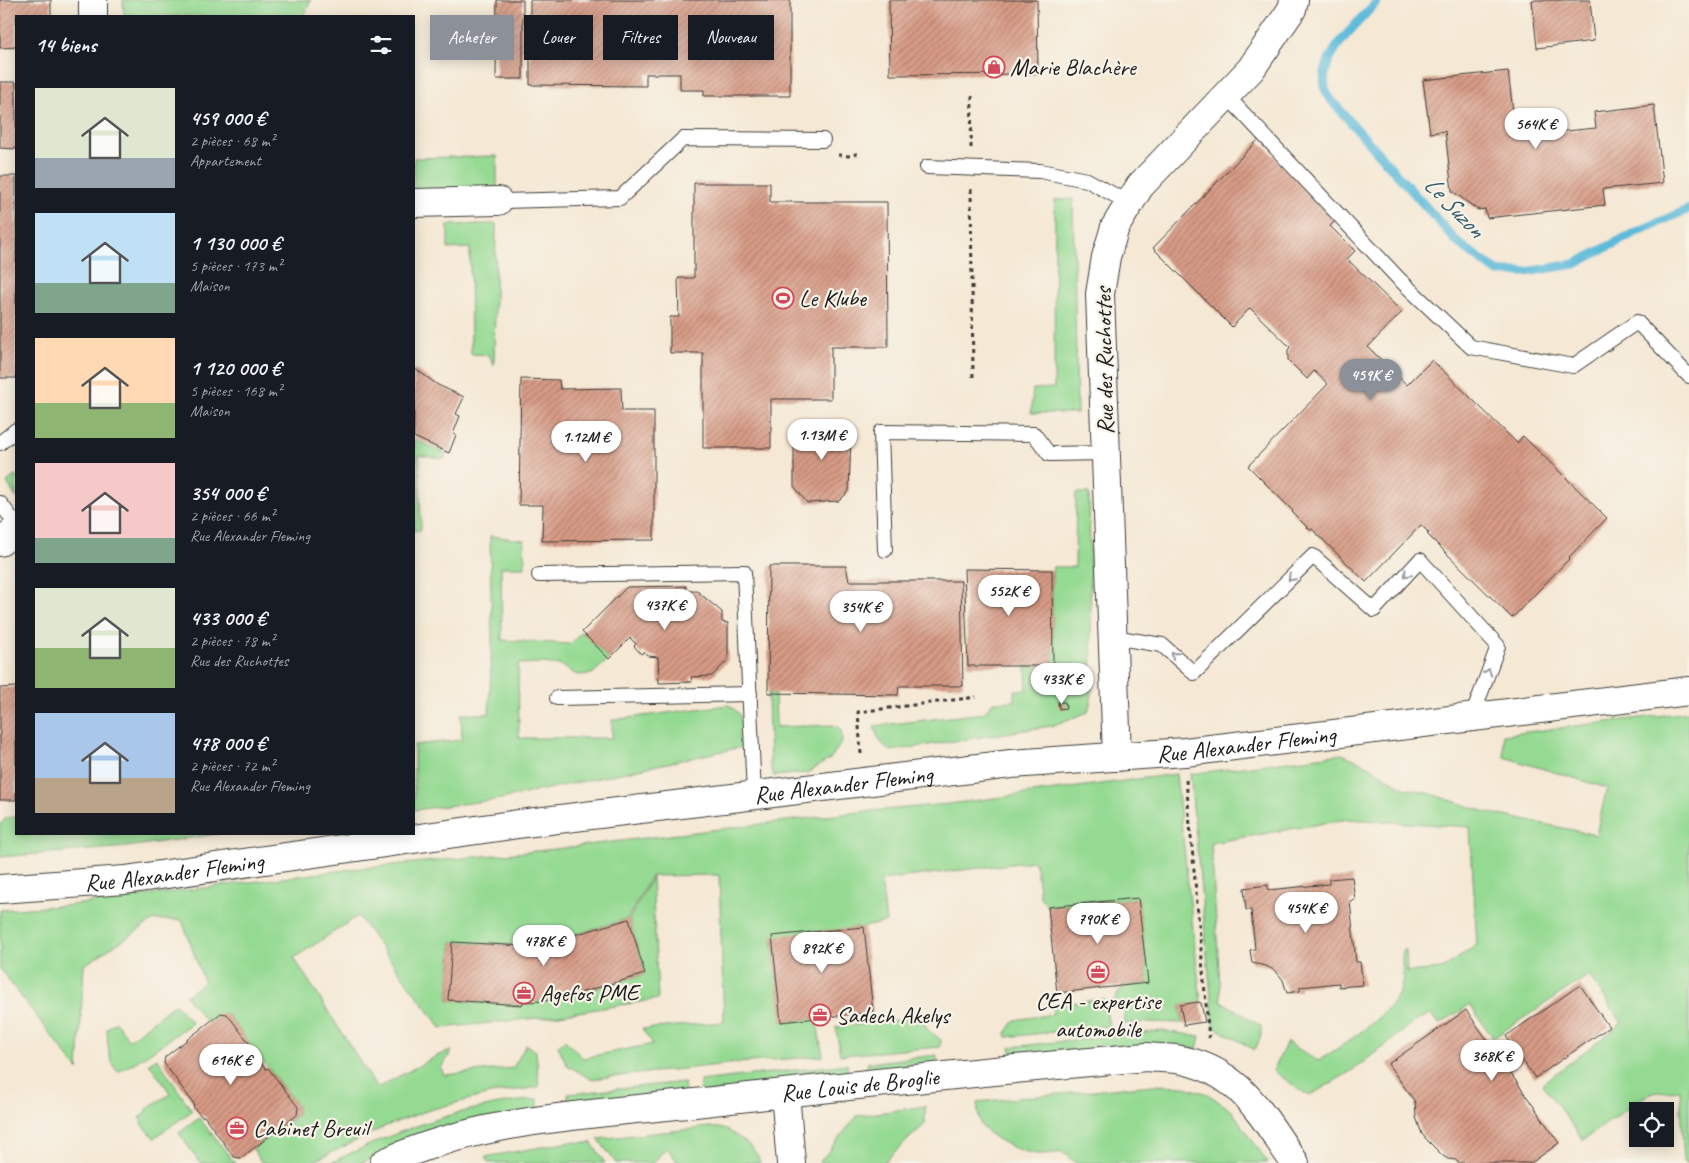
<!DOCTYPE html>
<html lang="fr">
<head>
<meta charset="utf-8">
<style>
  :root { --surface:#171b24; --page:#20242c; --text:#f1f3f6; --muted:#9ea1a6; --accent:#8c9099 }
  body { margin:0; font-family:Caveat,sans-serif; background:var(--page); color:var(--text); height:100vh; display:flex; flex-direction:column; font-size:19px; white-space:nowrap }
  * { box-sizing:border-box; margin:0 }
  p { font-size:16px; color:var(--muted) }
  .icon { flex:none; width:28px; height:28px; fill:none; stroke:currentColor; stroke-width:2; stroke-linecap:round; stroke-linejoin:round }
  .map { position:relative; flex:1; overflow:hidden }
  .drawer { position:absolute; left:15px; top:15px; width:400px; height:820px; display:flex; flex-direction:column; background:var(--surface); border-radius:0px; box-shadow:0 2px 12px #0003 }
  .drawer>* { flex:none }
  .hud { position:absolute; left:430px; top:15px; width:475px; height:45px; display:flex; gap:10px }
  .fabs { position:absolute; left:1629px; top:1102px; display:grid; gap:10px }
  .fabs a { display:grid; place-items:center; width:45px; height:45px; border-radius:0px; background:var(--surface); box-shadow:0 2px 12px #0003; font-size:25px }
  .price { position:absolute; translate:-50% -42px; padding:0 11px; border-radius:18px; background:#fff; color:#222; font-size:16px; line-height:32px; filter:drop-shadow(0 1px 2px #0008) }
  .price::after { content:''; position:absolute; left:50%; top:30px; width:15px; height:11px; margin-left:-8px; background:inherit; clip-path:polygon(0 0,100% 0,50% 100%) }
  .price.active { background:var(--accent); color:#fff }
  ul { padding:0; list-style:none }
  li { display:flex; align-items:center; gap:15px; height:125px; padding:0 20px }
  li span { display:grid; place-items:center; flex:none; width:140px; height:100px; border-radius:0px; color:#555 }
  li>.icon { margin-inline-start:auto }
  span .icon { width:60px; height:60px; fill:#fffc; stroke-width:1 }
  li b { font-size:21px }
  h2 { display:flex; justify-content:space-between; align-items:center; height:60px; padding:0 20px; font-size:21px }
  .pill { padding:0 18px; border-radius:0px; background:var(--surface); box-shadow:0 2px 12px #0003; font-size:18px; line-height:45px }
  .pill.active { background:var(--accent); color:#fff }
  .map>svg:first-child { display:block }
  .grass { fill:#95da93; stroke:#587b58 }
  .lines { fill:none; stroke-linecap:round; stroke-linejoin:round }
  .stream { stroke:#5cbada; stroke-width:9 }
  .building { fill:url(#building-hatch) }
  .lane-casing { stroke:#3d3b38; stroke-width:16 }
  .street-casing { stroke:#3d3b38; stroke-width:30 }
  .path { stroke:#3d3b38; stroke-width:3; stroke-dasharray:4 4; stroke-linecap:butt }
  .lane { stroke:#fff; stroke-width:14 }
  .street { stroke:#fff; stroke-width:28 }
  .oneway { stroke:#999 }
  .labels { text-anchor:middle; stroke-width:4.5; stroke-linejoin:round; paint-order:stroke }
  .poi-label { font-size:24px; fill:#1c1c1c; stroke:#f7f3e8; text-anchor:start }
  .street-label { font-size:24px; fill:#1c1c1c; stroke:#f7f3e8 }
  .water-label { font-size:25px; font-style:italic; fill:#365b68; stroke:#f7f3e8 }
</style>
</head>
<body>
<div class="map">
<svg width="1689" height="1163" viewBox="0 0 1689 1163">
  <defs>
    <pattern id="building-hatch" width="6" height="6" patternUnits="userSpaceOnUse" patternTransform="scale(1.25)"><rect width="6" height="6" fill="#d89b86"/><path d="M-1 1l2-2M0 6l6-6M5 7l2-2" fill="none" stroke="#ae7e6d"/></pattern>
  </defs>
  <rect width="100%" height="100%" fill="#f7f3e8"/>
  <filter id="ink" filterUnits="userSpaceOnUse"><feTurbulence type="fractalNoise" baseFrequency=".02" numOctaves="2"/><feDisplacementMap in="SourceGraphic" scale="10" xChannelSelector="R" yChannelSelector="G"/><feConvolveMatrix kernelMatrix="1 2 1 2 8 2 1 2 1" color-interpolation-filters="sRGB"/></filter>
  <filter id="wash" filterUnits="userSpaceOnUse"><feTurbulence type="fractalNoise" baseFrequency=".0096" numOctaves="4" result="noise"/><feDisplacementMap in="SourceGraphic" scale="20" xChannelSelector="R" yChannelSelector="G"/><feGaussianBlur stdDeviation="1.12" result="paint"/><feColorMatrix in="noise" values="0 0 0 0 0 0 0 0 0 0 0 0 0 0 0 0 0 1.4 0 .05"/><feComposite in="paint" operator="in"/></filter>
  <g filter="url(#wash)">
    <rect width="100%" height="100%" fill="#f5e8d4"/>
    <g class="grass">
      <polygon points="123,0 311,0 304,16 124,16"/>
      <polygon points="497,156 497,193 414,193 414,158"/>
      <polygon points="1073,199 1077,413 1031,413 1033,389 1054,388 1055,200"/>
      <polygon points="496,224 494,366 489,355 471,354 470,248 448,249 448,225"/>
      <polygon points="414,439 446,454 444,459 419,455 421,530 414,531"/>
      <polygon points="16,475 16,498 7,482"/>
      <path d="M1076,493h13l3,202 -4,17 -37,14 -161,25c-9,-7 -13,-14 -16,-25l110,-13 9,-11 22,-1v-11h12l-1,-24h27l-1,-96 1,-3h22z"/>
      <path d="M490,536l34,4 1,27h-24l1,73 68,4 12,-12 27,27 -17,15 -15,1 -17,-10 -17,-2 -25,1 1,74h93v-18l116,-15c19,10 14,23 14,42l-241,52 -87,11v-65l48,-5 -1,-26h28l3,-74z"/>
      <polygon points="768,693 775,693 776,727 835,725 841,730 842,742 830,759 807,773 774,776 770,766"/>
      <path d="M1689,712v451h-5l-4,-73 -30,3 -67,47 -41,-56 80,-61 -33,-48 -96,63 -23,-33 -31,19 -9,-10 -14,7 -63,49 -44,26 -36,-25 14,-29 31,19c22,-14 76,-48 83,-73 4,-13 -1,-25 2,-38h3l1,22 35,-3 35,-24 -7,-118 -122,-8 -137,24 10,158 40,25v10l-6,14 -41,-23 -24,-253 152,-20 19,8 43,26 24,5 58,19 110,23 11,-47 -103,-31 -1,-22z"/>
      <polygon points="1176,774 1201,1003 1180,1005 1183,1023 1149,1022 1123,1024 1125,1020 1123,1003 1111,1005 1123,986 1148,983 1138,898 1048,907 1040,897 1035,861 881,880 886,922 864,927 772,937 782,1022 816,1018 823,1056 737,1063 591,1079 567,1065 558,1046 565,1040 583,1058 653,1044 642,1029 724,1022 719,875 651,876 627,919 540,945 525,946 452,942 448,1000 522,1005 523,1002 546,1001 555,997 556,1000 645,974 629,919 652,877 658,999 547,1017 441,1028 358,916 294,958 377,1088 439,1055 452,1051 441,1068 444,1075 513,1068 526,1045 536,1051 539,1087 490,1094 429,1110 386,1126 310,1163 262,1163 253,1149 297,1115 298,1107 227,1014 221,1014 208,1024 186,996 204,982 182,920 154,920 84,965 78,1070 0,969 0,910 72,905 352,869 546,850 860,812 949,804"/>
      <polygon points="16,817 16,834 218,834 126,847 0,857 0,825 6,818"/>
      <polygon points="1104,999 1109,1026 1007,1037 1006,1033 1015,1020 1053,1014 1052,1005"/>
      <path d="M175,1004l17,19 -48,34 -26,15c-11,-13 -10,-28 -11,-44l9,-6 13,18z"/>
      <polygon points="922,1017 926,1028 941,1040 940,1047 840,1055 836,1027"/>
      <polygon points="1161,1031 1200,1036 1197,1049 1160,1045 1013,1059 1010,1047"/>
      <polygon points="937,1055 936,1067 868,1074 867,1063"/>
      <polygon points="157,1058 192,1111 154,1138 143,1125 140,1118 150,1106 171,1094 149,1063"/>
      <polygon points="847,1064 848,1077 701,1093 700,1081"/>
      <polygon points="684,1082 685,1094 570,1107 568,1094"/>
      <path d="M1153,1085l29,1 26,8 24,17 36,52h-193c-11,-15 -19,-9 -35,-9 -17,0 -49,-15 -59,-29 -3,-6 -3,-16 -4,-23z"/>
      <path d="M538,1099v12l-152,40 -24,12h-32c69,-33 130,-57 208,-64z"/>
      <polygon points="925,1106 925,1124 887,1159 884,1163 819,1163 857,1116"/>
      <polygon points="199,1118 235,1163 200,1163 179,1133"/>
      <path d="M710,1127c6,1 12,1 16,3 12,6 32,19 34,33h-82l-11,-16 -14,16h-37l-18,-24z"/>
      <polygon points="570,1142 592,1143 605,1163 489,1163 485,1157"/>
    </g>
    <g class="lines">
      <path class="stream" d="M1378,0c-19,24 -59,53 -53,87 0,4 4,10 7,14l125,141 41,30h28l49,-8 59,-31 55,-24"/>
    </g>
    <g id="blocks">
      <g class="building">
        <polygon points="0,0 51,0 51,16 16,16 16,47 0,48"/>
        <polygon points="497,0 523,0 523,79 496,79"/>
        <polygon points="530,0 790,0 790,96 704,96 704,90 680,90 680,74 646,74 646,86 530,85"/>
        <polygon points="889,0 1037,0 1038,74 890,75"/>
        <polygon points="1532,0 1590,0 1594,41 1537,48"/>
        <polygon points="1508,71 1516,136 1596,128 1594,112 1654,105 1663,183 1603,189 1605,205 1487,218 1485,209 1478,210 1452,191 1445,131 1430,133 1423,80"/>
        <polygon points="0,82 16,82 16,149 0,148"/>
        <polygon points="1258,140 1338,218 1330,226 1355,251 1347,259 1402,312 1368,347 1407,385 1432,360 1517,443 1523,436 1607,518 1569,557 1570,558 1512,618 1427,534 1429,533 1421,525 1366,582 1312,529 1310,530 1292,512 1293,511 1248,466 1328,384 1314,371 1307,379 1288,360 1288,350 1290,347 1250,308 1232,327 1153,248"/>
        <rect x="0" y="176" width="16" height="202"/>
        <polygon points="694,183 770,183 770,202 887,202 888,347 831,347 831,399 771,399 771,448 703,448 703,353 670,353 670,317 679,317 678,278 694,278"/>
        <polygon points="414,368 438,385 464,397 456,414 460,416 453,434 456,435 449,453 414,437"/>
        <polygon points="521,379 559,380 560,389 621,388 622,411 654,411 654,540 542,541 543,505 519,505"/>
        <polygon points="805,421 838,422 851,435 849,491 839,501 807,503 794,486 794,433"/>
        <polygon points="769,566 846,566 849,581 961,581 963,686 899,686 898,695 768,693"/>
        <polygon points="964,569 1052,570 1053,666 968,666"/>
        <polygon points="686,586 686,591 697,591 722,612 722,622 728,623 728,660 712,676 691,677 692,682 659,683 658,657 648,656 644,652 641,654 634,646 636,644 630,638 609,659 582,632 627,587"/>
        <polygon points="16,687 16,800 0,800 0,688"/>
        <polygon points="1058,702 1065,702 1066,708 1059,709"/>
        <polygon points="1352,877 1355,900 1350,901 1356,962 1360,962 1363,985 1339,987 1339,983 1300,987 1300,991 1287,993 1283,980 1276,971 1266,966 1252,963 1250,950 1255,949 1251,910 1246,910 1244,888 1268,885 1268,890 1329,884 1329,879"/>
        <polygon points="1138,898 1148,983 1057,993 1048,907"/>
        <polygon points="629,919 645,974 555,1000 555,997 546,1001 523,1002 522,1005 448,1000 452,942 525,946 526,944 541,943 540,945"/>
        <polygon points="864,927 873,1012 781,1022 772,936"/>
        <polygon points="1580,985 1609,1027 1535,1078 1523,1061 1509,1071 1559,1143 1531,1163 1458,1163 1456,1160 1448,1159 1443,1156 1427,1140 1422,1134 1416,1117 1415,1102 1388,1064 1466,1010 1500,1058 1514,1049 1506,1036"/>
        <polygon points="1198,1002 1201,1003 1205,1022 1184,1025 1180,1005"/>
        <polygon points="221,1013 227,1014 259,1056 258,1059 266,1069 268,1068 298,1107 297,1115 241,1158 234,1157 204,1116 201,1116 193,1107 194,1104 164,1063 165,1057"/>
      </g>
    </g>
  </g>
  <g filter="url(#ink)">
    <use href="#blocks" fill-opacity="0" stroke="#3d3b38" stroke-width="1"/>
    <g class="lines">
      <g class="lane-casing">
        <g id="lane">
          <polyline points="1226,95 1398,278 1471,347 1573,366 1637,322 1689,376"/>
          <polyline points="927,167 1040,171 1087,180 1129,203"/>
          <polyline points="498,201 620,198 683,139 823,140"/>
          <polyline points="0,443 16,430"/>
          <polyline points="0,503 16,524"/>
          <polyline points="885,550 881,432 1034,434 1049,454 1105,453"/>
          <polyline points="539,575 744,572 754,795"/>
          <polyline points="1113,637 1162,645 1194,673 1313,556 1374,610 1420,560 1498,646 1472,717"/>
          <polyline points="557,698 750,694"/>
        </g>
      </g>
      <g class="street-casing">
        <g id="street">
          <polyline points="93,0 93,16"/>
          <polyline points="414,203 498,201"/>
          <polyline points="0,542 16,530"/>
          <polyline points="1117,757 1100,294 1106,257 1115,227 1140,186 1251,69 1292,9 1294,0"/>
          <path id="s1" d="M0,889l125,-9 393,-56 493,-60 174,-12 504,-61"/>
          <polyline points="785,1093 791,1163"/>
          <path id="s2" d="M384,1163c97,-45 206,-48 311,-60 150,-17 300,-33 451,-46 10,1 20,1 30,2 64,10 85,56 119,104"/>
        </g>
      </g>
      <g class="path">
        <polyline points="971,148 972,96"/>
        <polyline points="838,155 850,156 859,153"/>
        <polyline points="971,189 973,379"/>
        <polyline points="861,754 858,712 976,697"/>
        <polyline points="1186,780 1209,1038"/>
      </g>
      <use href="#lane" class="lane"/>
      <use href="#street" class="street"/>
    </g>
    <defs><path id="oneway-chevron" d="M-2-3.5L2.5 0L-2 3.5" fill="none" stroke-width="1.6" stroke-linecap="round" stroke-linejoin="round" transform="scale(1.25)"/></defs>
    <g class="oneway">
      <use href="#oneway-chevron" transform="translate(1407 574) rotate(133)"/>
      <use href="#oneway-chevron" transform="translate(1291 578) rotate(135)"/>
      <use href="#oneway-chevron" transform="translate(1174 655) rotate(-139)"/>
      <use href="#oneway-chevron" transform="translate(1488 672) rotate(-70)"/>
    </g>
  </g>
  <defs>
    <g id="shop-ring" transform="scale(1.125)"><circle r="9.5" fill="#f7f3e8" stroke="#d1495b" stroke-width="1.5"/><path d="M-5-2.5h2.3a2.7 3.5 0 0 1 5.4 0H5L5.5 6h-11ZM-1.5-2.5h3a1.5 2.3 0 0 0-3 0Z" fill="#d1495b"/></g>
    <g id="stadium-ring" transform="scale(1.125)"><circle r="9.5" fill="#f7f3e8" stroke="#d1495b" stroke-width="1.5"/><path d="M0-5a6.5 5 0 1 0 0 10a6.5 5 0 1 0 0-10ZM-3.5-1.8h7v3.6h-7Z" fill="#d1495b"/></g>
    <g id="office-ring" transform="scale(1.125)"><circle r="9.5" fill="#f7f3e8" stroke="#d1495b" stroke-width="1.5"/><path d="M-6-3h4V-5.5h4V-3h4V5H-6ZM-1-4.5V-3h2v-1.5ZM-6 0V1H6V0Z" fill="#d1495b"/></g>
  </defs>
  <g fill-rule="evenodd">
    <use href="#shop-ring" x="994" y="67"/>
    <use href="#stadium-ring" x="783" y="298"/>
    <use href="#office-ring" x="1098" y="972"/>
    <use href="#office-ring" x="524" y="993"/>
    <use href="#office-ring" x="820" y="1015"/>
    <use href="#office-ring" x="237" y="1128"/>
  </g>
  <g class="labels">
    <g class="poi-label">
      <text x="1010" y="75">Marie Blachère</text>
      <text x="799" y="306">Le Klube</text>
      <text x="540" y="1001">Agefos PME</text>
      <text x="1098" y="1009" text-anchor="middle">CEA - expertise<tspan x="1098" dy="28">automobile</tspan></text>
      <text x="836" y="1023">Sadech Akelys</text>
      <text x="253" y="1136">Cabinet Breuil</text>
    </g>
    <g class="street-label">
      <text transform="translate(1104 361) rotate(-91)" y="8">Rue des Ruchottes</text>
      <text dy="8" stroke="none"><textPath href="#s1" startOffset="1255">Rue Alexander Fleming</textPath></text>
      <text dy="8" stroke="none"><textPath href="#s1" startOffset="850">Rue Alexander Fleming</textPath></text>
      <text dy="8" stroke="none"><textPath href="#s1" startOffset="175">Rue Alexander Fleming</textPath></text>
      <text dy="8" stroke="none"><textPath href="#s2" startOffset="484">Rue Louis de Broglie</textPath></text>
    </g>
    <g class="water-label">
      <text transform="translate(1455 206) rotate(46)" y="9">Le Suzon</text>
    </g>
  </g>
</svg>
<div class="fabs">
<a><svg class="icon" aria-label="locate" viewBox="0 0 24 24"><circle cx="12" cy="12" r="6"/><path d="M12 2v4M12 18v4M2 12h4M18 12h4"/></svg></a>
</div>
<b class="price" style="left:1536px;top:150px">564K €</b>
<b class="price active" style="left:1371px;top:401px">459K €</b>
<b class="price" style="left:822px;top:461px">1.13M €</b>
<b class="price" style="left:586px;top:463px">1.12M €</b>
<b class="price" style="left:1009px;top:617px">552K €</b>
<b class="price" style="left:665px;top:631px">437K €</b>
<b class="price" style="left:861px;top:633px">354K €</b>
<b class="price" style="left:1062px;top:705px">433K €</b>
<b class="price" style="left:1306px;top:934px">454K €</b>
<b class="price" style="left:1098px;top:945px">790K €</b>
<b class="price" style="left:544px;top:967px">478K €</b>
<b class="price" style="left:822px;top:974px">892K €</b>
<b class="price" style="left:1492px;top:1082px">368K €</b>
<b class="price" style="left:231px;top:1086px">616K €</b>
<div class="hud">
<a class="pill active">Acheter</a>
<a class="pill">Louer</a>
<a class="pill">Filtres</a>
<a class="pill">Nouveau</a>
</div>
<section class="drawer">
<h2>14 biens<svg class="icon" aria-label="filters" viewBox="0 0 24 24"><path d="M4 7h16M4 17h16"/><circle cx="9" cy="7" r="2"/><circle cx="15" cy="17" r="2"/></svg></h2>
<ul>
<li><span style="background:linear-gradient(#dfe7d0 70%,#9aa5b1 0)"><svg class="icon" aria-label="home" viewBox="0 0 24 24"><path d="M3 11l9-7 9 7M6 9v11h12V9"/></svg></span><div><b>459 000 €</b><p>2 pièces · 68 m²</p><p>Appartement</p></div></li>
<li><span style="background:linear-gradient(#bfe0f5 70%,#7fa58c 0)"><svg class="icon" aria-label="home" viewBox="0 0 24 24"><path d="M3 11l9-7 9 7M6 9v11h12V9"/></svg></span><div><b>1 130 000 €</b><p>5 pièces · 173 m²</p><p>Maison</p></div></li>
<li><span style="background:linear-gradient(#ffd9b3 65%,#8fb573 0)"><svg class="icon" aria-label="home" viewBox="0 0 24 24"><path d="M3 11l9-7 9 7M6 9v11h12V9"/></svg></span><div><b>1 120 000 €</b><p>5 pièces · 168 m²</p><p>Maison</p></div></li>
<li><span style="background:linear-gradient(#f6c9c9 75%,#7fa58c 0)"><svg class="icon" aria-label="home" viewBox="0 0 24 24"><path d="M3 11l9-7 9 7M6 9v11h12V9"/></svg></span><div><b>354 000 €</b><p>2 pièces · 66 m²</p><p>Rue Alexander Fleming</p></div></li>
<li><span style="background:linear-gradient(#dfe7d0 60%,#8fb573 0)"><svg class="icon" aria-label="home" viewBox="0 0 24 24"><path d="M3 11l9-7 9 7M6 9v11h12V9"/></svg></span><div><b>433 000 €</b><p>2 pièces · 78 m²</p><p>Rue des Ruchottes</p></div></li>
<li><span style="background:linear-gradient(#a9c7e8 65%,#b9a48a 0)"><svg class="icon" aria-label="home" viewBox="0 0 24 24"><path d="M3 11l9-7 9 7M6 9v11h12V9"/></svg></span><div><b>478 000 €</b><p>2 pièces · 72 m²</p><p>Rue Alexander Fleming</p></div></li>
</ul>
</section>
</div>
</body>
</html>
